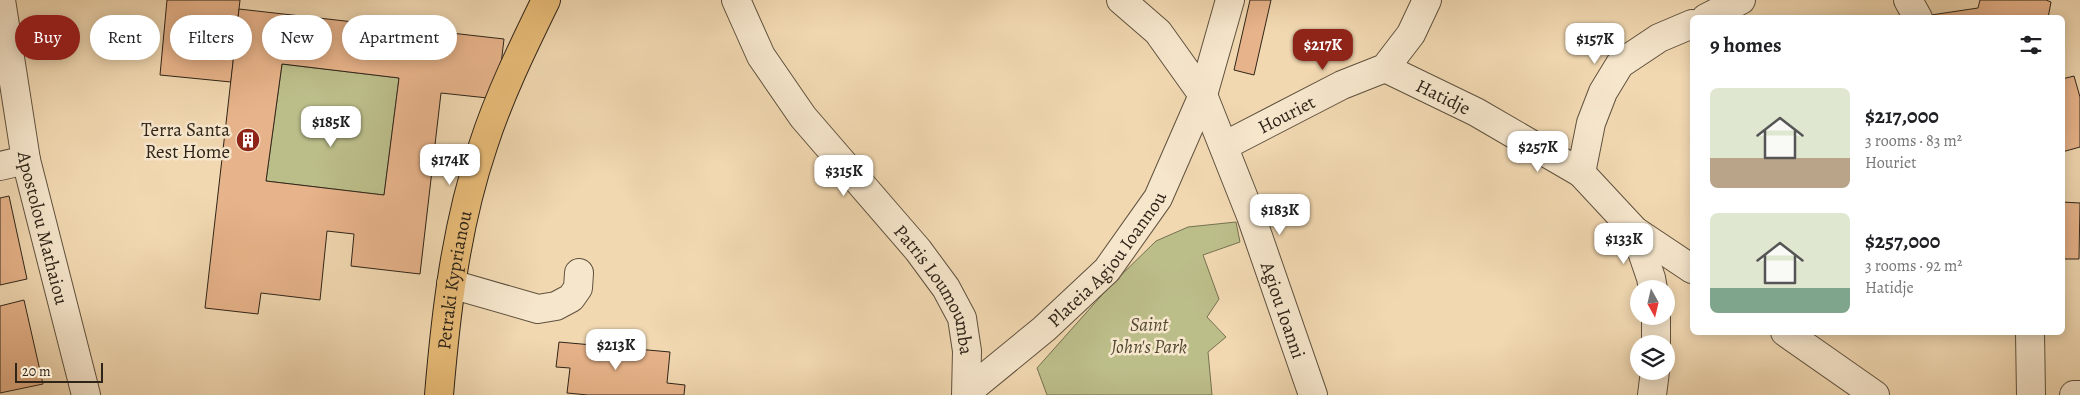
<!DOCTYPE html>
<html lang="en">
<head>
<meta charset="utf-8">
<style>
  :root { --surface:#fff; --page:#f2f2f2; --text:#202124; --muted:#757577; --accent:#8f2418 }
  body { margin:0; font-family:Alegreya,serif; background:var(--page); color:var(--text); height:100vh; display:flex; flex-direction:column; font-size:19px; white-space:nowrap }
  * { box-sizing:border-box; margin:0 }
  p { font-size:16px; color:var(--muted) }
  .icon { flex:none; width:28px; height:28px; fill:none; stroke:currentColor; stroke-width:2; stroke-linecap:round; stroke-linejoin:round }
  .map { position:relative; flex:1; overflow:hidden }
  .panel { position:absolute; left:1690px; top:15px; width:375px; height:320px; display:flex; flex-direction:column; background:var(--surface); border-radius:8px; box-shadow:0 2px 12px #0003 }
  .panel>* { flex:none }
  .top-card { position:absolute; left:15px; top:15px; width:475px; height:45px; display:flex; gap:10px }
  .needle { width:32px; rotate:172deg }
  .tools { position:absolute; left:1630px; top:280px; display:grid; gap:10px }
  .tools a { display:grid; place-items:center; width:45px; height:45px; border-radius:50%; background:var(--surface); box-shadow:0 2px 12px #0003; font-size:25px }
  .scale { position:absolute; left:15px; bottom:12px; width:88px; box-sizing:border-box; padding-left:5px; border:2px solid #2e2418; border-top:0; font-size:14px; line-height:18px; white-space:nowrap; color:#2e2418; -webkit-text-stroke:4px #f6e6cc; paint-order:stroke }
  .price { position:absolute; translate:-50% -42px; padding:0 11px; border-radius:10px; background:#fff; color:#222; font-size:16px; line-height:32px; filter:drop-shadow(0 1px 2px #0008) }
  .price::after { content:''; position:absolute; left:50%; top:30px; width:15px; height:11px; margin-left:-8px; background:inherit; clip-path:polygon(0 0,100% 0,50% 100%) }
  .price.active { background:var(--accent); color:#fff }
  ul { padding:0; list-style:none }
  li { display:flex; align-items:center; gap:15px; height:125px; padding:0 20px }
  li span { display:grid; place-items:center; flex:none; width:140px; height:100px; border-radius:8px; color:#555 }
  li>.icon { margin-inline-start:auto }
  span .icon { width:60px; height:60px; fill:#fffc; stroke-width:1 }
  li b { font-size:21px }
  h2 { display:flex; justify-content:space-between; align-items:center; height:60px; padding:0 20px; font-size:21px }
  .tag { padding:0 18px; border-radius:22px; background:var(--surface); box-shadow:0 2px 12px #0003; font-size:18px; line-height:45px }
  .tag.active { background:var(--accent); color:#fff }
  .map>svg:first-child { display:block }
  .green { fill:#bcbe8a; stroke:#757151 }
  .building { fill:#e7b38a; stroke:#2e2418; fill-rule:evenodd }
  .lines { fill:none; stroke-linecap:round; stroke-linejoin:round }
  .minor-casing { stroke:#5f513e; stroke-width:30 }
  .major-casing { stroke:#2e2418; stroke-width:30 }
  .minor { stroke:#f6e6cc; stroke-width:28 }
  .major { stroke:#e8bc78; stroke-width:28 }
  .labels { text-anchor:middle; stroke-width:5; stroke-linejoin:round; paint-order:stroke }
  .street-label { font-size:19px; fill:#2e2418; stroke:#f6e6cc }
  .poi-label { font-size:19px; fill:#2e2418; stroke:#f6e6cc; text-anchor:end }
  .park-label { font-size:19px; font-style:italic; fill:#524a34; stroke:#f6e6cc }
</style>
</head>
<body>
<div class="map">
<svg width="2080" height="395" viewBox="0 0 2080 395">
  <rect width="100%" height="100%" fill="#f1d8b1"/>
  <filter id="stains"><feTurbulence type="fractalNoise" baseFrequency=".004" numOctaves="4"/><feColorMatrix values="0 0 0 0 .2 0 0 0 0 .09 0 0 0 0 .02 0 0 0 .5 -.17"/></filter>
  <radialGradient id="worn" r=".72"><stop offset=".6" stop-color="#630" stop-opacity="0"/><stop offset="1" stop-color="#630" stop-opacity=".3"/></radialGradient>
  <g class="green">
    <polygon points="282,64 399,78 384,195 266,181"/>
    <polygon points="1236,222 1240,242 1203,255 1219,299 1207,317 1226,337 1208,352 1212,395 1047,395 1037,368 1109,287 1156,241 1188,227"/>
  </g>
  <g class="building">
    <polygon points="167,0 240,0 231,82 160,75"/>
    <polygon points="1250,0 1271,0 1254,75 1234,70"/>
    <polygon points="1980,0 2046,0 2051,2 2048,18 1932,18 1931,15 1978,8"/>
    <path d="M239,9l265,30 -7,60 -56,-6 -21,181 -69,-8 3,-32 -27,-3 -7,69 -59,-7 -3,21 -53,-6zM282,64l117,14 -15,117 -118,-14z"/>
    <polygon points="2074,76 2080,97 2080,147 2062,152 2062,79"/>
    <polygon points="9,196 27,279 0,285 0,198"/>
    <polygon points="2062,202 2080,203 2079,259 2062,259"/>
    <polygon points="24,300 43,384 0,393 0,306"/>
    <polygon points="559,342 670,352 667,383 685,385 684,395 588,395 567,393 570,368 556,367"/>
  </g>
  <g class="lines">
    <g class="minor-casing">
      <g id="minor">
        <path id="s1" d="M1,0l25,160 60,235"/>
        <path id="s2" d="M736,0l25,56 42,61 115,133 28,38 16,30 5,33 -1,44"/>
        <path id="s3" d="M1121,0l37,32 45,63 48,121 62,179"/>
        <polyline points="1908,0 1918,18"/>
        <polyline points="1706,18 1741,0"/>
        <path id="s4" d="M1385,68l91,44 105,61 54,58 57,38"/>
        <path id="s5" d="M1224,146l118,-61 43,-17 26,-34 16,-34"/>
        <polyline points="0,166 26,160"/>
        <polyline points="1581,173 1591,123 1603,92 1620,64 1659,38 1692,24"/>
        <polyline points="1635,231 1651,278 1653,289"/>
        <polyline points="451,284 538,309 556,306 571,298 578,288 579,273"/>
        <polyline points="1656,316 1656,344"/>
        <polyline points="1785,332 1875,395"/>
        <polyline points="2030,332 2031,395"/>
        <path id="s6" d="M967,392l77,-63 63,-59 51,-72 45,-103 27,-95"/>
        <polyline points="1652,395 1655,371"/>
        <polyline points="2074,395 2080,395"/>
      </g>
    </g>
    <g class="major-casing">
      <g id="major">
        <path id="s7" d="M439,395c7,-84 17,-169 44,-249 16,-50 40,-99 63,-146"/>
      </g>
    </g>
    <use href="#minor" class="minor"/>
    <use href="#major" class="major"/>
  </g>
  <defs>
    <g id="building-disc" transform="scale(1.25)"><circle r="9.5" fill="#8f2418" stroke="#f6e6cc"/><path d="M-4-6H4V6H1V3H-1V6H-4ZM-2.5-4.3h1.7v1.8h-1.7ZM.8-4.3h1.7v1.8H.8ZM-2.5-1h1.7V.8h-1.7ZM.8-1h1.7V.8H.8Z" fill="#fff"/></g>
  </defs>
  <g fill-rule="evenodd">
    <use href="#building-disc" x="248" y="140"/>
  </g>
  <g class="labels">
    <g class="street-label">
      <text dy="7" stroke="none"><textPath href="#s4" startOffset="65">Hatidje</textPath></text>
      <text dy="7" stroke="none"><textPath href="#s5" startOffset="70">Houriet</textPath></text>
      <text dy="7" stroke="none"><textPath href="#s1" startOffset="232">Apostolou Mathaiou</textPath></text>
      <text dy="7" stroke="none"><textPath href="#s6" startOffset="194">Plateia Agiou Ioannou</textPath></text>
      <text dy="7" stroke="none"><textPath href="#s7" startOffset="116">Petraki Kyprianou</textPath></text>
      <text dy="7" stroke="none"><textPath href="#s2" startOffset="355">Patris Loumoumba</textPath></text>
      <text dy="7" stroke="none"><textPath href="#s3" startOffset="356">Agiou Ioanni</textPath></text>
    </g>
    <g class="poi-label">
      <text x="230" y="136">Terra Santa<tspan x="230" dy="22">Rest Home</tspan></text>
    </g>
    <g class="park-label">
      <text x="1149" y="331">Saint<tspan x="1149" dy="22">John's Park</tspan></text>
    </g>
  </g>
  <rect width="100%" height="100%" filter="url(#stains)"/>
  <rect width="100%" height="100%" fill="url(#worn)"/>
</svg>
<div class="tools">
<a><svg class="needle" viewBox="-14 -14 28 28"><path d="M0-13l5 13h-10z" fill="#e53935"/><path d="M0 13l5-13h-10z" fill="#757577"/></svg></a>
<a><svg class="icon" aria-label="layers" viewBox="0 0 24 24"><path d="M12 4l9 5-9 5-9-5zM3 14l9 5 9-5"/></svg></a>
</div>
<div class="scale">20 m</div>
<b class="price" style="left:1595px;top:65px">$157K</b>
<b class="price active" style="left:1323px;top:71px">$217K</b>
<b class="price" style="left:331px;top:148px">$185K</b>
<b class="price" style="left:1538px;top:173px">$257K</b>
<b class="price" style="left:450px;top:186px">$174K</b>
<b class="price" style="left:844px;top:197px">$315K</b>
<b class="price" style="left:1280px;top:236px">$183K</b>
<b class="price" style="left:1624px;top:265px">$133K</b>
<b class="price" style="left:616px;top:371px">$213K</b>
<div class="top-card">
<a class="tag active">Buy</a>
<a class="tag">Rent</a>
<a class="tag">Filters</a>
<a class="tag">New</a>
<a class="tag">Apartment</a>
</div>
<section class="panel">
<h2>9 homes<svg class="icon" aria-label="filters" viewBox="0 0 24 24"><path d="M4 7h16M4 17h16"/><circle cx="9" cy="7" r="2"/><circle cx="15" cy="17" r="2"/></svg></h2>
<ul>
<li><span style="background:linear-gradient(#dfe7d0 70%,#b9a48a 0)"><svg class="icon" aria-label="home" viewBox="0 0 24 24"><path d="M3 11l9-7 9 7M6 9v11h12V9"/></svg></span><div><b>$217,000</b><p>3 rooms · 83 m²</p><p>Houriet</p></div></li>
<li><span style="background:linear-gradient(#dfe7d0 75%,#7fa58c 0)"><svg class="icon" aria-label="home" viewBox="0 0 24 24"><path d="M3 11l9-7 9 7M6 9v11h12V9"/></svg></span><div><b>$257,000</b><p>3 rooms · 92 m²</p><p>Hatidje</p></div></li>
</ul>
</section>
</div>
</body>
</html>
